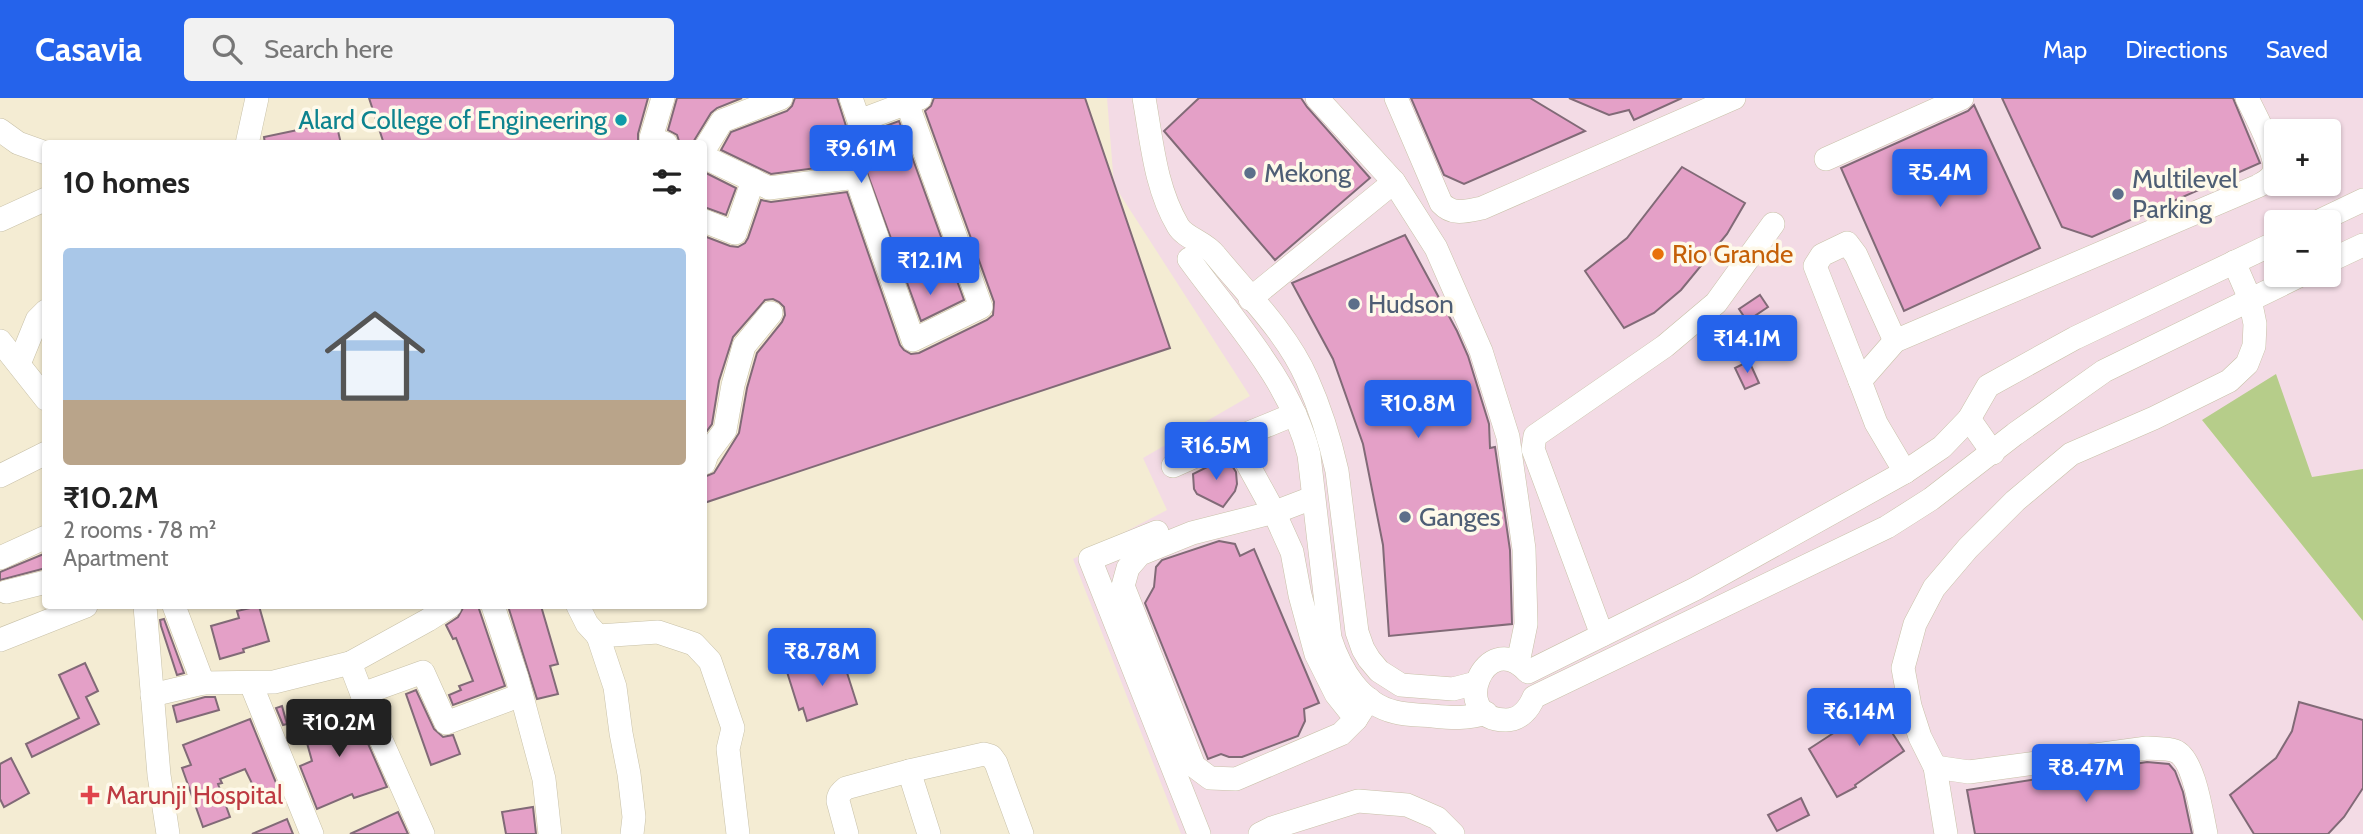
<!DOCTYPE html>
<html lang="en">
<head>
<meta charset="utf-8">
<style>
  :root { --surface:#fff; --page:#f2f2f2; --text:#222; --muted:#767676; --line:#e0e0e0; --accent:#2563eb }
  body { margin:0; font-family:Cabin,sans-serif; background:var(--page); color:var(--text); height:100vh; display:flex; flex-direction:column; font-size:26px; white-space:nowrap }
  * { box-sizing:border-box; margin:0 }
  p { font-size:23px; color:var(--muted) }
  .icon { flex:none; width:38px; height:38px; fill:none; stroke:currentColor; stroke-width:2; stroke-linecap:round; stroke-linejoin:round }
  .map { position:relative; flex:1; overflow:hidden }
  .side { position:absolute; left:42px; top:42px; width:665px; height:469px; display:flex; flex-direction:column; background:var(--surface); border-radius:7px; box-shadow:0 2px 5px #0004 }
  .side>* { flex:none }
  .buttons { position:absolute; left:2264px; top:21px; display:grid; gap:14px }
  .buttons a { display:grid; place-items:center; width:77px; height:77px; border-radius:7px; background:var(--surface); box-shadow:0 2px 5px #0004; font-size:35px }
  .price { position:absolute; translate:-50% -60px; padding:0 16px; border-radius:7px; background:var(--accent); color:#fff; font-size:23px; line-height:46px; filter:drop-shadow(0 2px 4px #0008) }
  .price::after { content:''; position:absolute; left:50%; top:42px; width:21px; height:16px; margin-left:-10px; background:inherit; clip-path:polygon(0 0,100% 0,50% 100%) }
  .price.selected { background:#222; color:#fff }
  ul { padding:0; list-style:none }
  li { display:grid; align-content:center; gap:14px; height:371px; padding:0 21px }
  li+li { border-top:2px solid var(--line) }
  li span { display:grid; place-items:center; height:217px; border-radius:7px; color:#555 }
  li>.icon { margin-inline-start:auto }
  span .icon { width:126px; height:126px; fill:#fffc; stroke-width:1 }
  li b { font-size:30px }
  h2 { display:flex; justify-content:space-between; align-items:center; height:84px; padding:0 21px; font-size:30px }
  header { display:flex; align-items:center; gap:42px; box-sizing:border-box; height:98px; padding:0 35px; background:var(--accent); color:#fff }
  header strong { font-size:33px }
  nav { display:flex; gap:38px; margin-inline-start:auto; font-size:24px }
  .search { width:490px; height:63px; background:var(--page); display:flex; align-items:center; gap:18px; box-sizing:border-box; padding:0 24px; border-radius:7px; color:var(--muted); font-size:26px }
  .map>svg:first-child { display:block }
  .commercial { fill:#f3dbe5; fill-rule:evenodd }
  .green { fill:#b6cd8a }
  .building { fill:#e4a0c7; stroke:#816a77; stroke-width:2 }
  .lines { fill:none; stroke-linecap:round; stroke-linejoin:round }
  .minor-casing { stroke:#c8c1a8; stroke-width:24 }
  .minor { stroke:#fff; stroke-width:23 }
  .culture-dot { fill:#0f9aa8; stroke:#fef9ea; stroke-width:2.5 }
  .service-dot { fill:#5c6f8a; stroke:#fef9ea; stroke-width:2.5 }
  .food-dot { fill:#e8710a; stroke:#fef9ea; stroke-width:2.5 }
  .health-dot { fill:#e0444e; stroke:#fef9ea; stroke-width:2.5 }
  .labels { text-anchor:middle; stroke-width:7; stroke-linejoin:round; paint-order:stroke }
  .culture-label { font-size:26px; fill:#0d838f; stroke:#fef9ea; text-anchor:end }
  .service-label { font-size:26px; fill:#4e5e75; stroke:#fef9ea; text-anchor:start }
  .food-label { font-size:26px; fill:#c56008; stroke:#fef9ea; text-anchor:start }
  .health-label { font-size:26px; fill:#be3a42; stroke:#fef9ea; text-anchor:start }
</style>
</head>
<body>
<header>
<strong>Casavia</strong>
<div class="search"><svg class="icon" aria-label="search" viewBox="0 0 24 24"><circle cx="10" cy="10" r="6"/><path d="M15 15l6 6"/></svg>Search here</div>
<nav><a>Map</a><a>Directions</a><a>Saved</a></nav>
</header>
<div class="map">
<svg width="2363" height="736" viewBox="0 0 2363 736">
  <rect width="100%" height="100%" fill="#f4ecd3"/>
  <path class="commercial" d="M1107,0h1256v371l-51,8 -110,-57 161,201v213h-1182l-108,-275 94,-49 -24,-52 107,-62 -136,-211zM2277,33h52v53h-52zM2277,124h52v53h-52z"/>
  <polygon class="green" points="2276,276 2312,379 2363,371 2363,523 2202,322"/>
  <g class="building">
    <polygon points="369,0 648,0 638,36 638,46 384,46"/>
    <polygon points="677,0 742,0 717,10 711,15 692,46 680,46 677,37 668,32"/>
    <polygon points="795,0 837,0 846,28 856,37 864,36 899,23 964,202 921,223 865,69 854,65 771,76 721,52 731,34 787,13 792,8"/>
    <polygon points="934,0 1085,0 1170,250 704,405 704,379 714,375 739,335 747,290 757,255 782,224 785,217 784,209 779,204 773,201 765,202 733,239 719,283 712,326 704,337 704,138 730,148 738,149 745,145 748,140 761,102 771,104 847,94 900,247 904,252 911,256 919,255 987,222 993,217 994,204 925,13 931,8"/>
    <polygon points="1199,0 1301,0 1307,9 1370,80 1275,162 1164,33"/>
    <polygon points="1411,0 1530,0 1585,33 1464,86 1444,77"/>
    <polygon points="1569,0 1682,0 1634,22 1629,12 1609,17"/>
    <polygon points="2002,0 2233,0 2260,65 2092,139 2062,129"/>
    <polygon points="1974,7 2040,150 1904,213 1841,70 1968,13"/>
    <polygon points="336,24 341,46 265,46 264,39"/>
    <polygon points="1682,69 1745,105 1727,136 1681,192 1654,215 1624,230 1585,173 1627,140"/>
    <polygon points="704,74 736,90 726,117 704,109"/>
    <polygon points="1405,137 1457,233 1468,258 1489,326 1490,350 1495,349 1510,452 1512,526 1389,538 1383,447 1363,346 1333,261 1292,185"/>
    <polygon points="1760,197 1768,209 1747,223 1739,211"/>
    <polygon points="1749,263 1759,285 1745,291 1735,270"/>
    <polygon points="1223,361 1231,366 1236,374 1237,386 1235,393 1223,409 1197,396 1194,391 1193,376"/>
    <polygon points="1219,443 1235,446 1240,458 1254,451 1319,605 1304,611 1305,623 1298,638 1242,659 1229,659 1221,656 1208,661 1145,505 1154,489 1156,469 1162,462"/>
    <polygon points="46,455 46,470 0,482 0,474"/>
    <polygon points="259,508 269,543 243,551 244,554 220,561 211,528 239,520 237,513"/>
    <polygon points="464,508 478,508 505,588 453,607 449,597 461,592 459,588 473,583 456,540 453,541 446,527 458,519"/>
    <polygon points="508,508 541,508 558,566 550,568 558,596 537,601"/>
    <polygon points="164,521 184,575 177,577 161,528 160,522"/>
    <polygon points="841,556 857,606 807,623 803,610 799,612 787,574"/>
    <polygon points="85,565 98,593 86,599 99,626 32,659 26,646 79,620 59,577"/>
    <polygon points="416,592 434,631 443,639 453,637 460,656 431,667 406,596"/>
    <polygon points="1892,597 1900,621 1894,625 1897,629 1891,633 1904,653 1855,687 1856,689 1837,699 1809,651"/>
    <polygon points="205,599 215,599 219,612 177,624 173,608"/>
    <polygon points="2299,604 2363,622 2363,690 2344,719 2328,736 2254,736 2230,697 2276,660 2292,633"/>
    <polygon points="282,608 287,626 283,627 276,610"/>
    <polygon points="352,609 387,689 354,700 352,696 317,711 300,668 312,663 300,620 315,616 316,620"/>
    <polygon points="250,621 279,692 259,700 245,671 220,681 222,685 218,686 230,719 203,729 182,670 191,667 183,647"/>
    <polygon points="11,660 29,695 4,709 0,701 0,666"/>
    <polygon points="2147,664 2169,666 2175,673 2183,694 2192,736 1975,736 1967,692"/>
    <polygon points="1801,700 1809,717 1777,733 1768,717"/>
    <polygon points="533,709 536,736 506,736 502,714"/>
    <polygon points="398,714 408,736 350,736"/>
    <polygon points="287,721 293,736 252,736"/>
  </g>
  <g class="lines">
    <g class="minor-casing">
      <g id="minor">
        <polyline points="663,0 651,40 666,46"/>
        <polyline points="851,0 859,23 907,5"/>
        <path d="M1144,0c8,44 11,89 34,128 7,12 27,16 37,29 32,39 72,78 92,124 13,29 23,61 30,92l20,161 6,17 6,10 10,12 22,14 52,4 23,-6"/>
        <polyline points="1317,0 1394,84"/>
        <path d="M1396,0l45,105c12,13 25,8 41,5l252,-110"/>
        <polyline points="0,32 18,45 46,55"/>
        <polyline points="247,46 257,0"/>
        <polyline points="704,52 722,23 781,0"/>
        <polyline points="704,59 769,90 856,79 913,242 981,209 907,5 920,0"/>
        <polyline points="1826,61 1962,0"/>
        <polyline points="0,122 46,101"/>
        <polyline points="704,123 735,135 753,82"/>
        <polyline points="2317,124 2363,102"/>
        <path d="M2277,144l-202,96 -87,48 -19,33 -27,28 -37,25 -210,117 -167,83c-43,-47 -81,48 -22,48 14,0 23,-11 28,-23l353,-170 44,-28 84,-65 89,-63 197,-96"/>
        <path d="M1189,161c44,61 102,122 120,196l21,183c10,31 30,66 65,74 12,3 25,3 38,4 19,2 34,3 53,-3"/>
        <polyline points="2329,163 2363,147"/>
        <polyline points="1250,201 1394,84 1436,150 1481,253 1508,339 1524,451 1526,526 1518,565"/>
        <polyline points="0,243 46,301"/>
        <polyline points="19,266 37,222 46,213"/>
        <polyline points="1860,283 1815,168 1822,157 1847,145 1856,157 1895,243"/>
        <polyline points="1969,321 1993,355"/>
        <polyline points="1234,341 1295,316"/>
        <polyline points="704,365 707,356 725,332 733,287 744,248 771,215"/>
        <polyline points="1173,368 1234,341 1274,414 1292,454 1300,497 1316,556 1336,596 1356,621"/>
        <path d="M1905,374l-29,-49 -16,-42 35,-40 363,-155c7,-4 14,-7 16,-15 4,-15 -20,-58 -27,-73"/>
        <polyline points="0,378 46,355"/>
        <polyline points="1312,400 1278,413 1192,435 1140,456 1128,470 1123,488 1194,668 1210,680 1236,681 1341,636 1356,621 1369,601"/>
        <polyline points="1157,434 1090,461 1199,736"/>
        <polyline points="0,460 46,439"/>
        <polyline points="6,494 46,484"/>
        <polyline points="145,508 159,677 168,736"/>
        <polyline points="174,508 203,585 274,584 350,565 370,617 423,736"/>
        <polyline points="493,508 517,580 544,681 550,736"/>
        <polyline points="578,508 587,526 598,538 658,534 694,546 710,563 733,630 728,651 738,736"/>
        <polyline points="1602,537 1533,351 1535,338 1665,248 1716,205 1773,126"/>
        <polyline points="598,538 615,589 621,635 629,676 634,719 632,736"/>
        <polyline points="0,542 86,508"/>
        <polyline points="350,565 428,522 450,508"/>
        <polyline points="251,586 312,736"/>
        <polyline points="362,596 423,574 446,625 521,597"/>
        <polyline points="152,597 203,585"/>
        <path d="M1935,669l34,5 178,-24c9,1 20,0 28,3 19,7 27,64 31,83"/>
        <path d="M847,736l-9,-33c0,-6 3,-9 8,-13l63,-17"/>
        <polyline points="929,736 909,673 984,656 991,658 996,665 1022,736"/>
        <polyline points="1260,736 1272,730 1358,703 1407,707 1437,720 1453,736"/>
        <polyline points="1946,736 1935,669 1920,639 1910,608 1903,570 1915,526 1934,490 1968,450 2015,403 2071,356 2154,320 2229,283 2247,266 2254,248 2255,226 2250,201 2234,164"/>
      </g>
    </g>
    <use href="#minor" class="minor"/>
  </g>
  <circle class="culture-dot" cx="621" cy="22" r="7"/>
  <g class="service-dot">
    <circle cx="1250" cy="75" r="7"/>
    <circle cx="2118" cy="96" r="7"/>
    <circle cx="1354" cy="206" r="7"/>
    <circle cx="1405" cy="419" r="7"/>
  </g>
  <circle class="food-dot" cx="1658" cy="156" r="7"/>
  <path class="health-dot" d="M86.5 686.5h7v7h7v7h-7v7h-7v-7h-7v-7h7z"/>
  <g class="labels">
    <g class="culture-label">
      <text x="607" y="31">Alard College of Engineering</text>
    </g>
    <g class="service-label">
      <text x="1264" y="84">Mekong</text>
      <text x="2132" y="90">Multilevel<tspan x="2132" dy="30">Parking</tspan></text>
      <text x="1368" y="215">Hudson</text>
      <text x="1419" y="428">Ganges</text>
    </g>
    <g class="food-label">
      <text x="1672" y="165">Rio Grande</text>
    </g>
    <g class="health-label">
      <text x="106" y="706">Marunji Hospital</text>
    </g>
  </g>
</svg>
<div class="buttons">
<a>+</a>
<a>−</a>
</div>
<b class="price" style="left:861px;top:87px">₹9.61M</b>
<b class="price" style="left:1940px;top:111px">₹5.4M</b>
<b class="price" style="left:930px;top:199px">₹12.1M</b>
<b class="price" style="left:1747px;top:277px">₹14.1M</b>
<b class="price" style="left:1418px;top:342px">₹10.8M</b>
<b class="price" style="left:1216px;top:384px">₹16.5M</b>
<b class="price" style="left:822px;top:590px">₹8.78M</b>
<b class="price" style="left:1859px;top:650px">₹6.14M</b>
<b class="price selected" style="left:339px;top:661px">₹10.2M</b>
<b class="price" style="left:2086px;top:706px">₹8.47M</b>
<section class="side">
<h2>10 homes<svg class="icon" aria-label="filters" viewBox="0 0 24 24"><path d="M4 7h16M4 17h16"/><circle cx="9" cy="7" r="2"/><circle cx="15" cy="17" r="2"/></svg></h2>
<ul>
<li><span style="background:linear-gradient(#a9c7e8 70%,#b9a48a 0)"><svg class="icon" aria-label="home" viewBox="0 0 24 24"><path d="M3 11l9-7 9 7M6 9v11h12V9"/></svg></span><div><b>₹10.2M</b><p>2 rooms · 78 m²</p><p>Apartment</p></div></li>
</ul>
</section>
</div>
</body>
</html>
